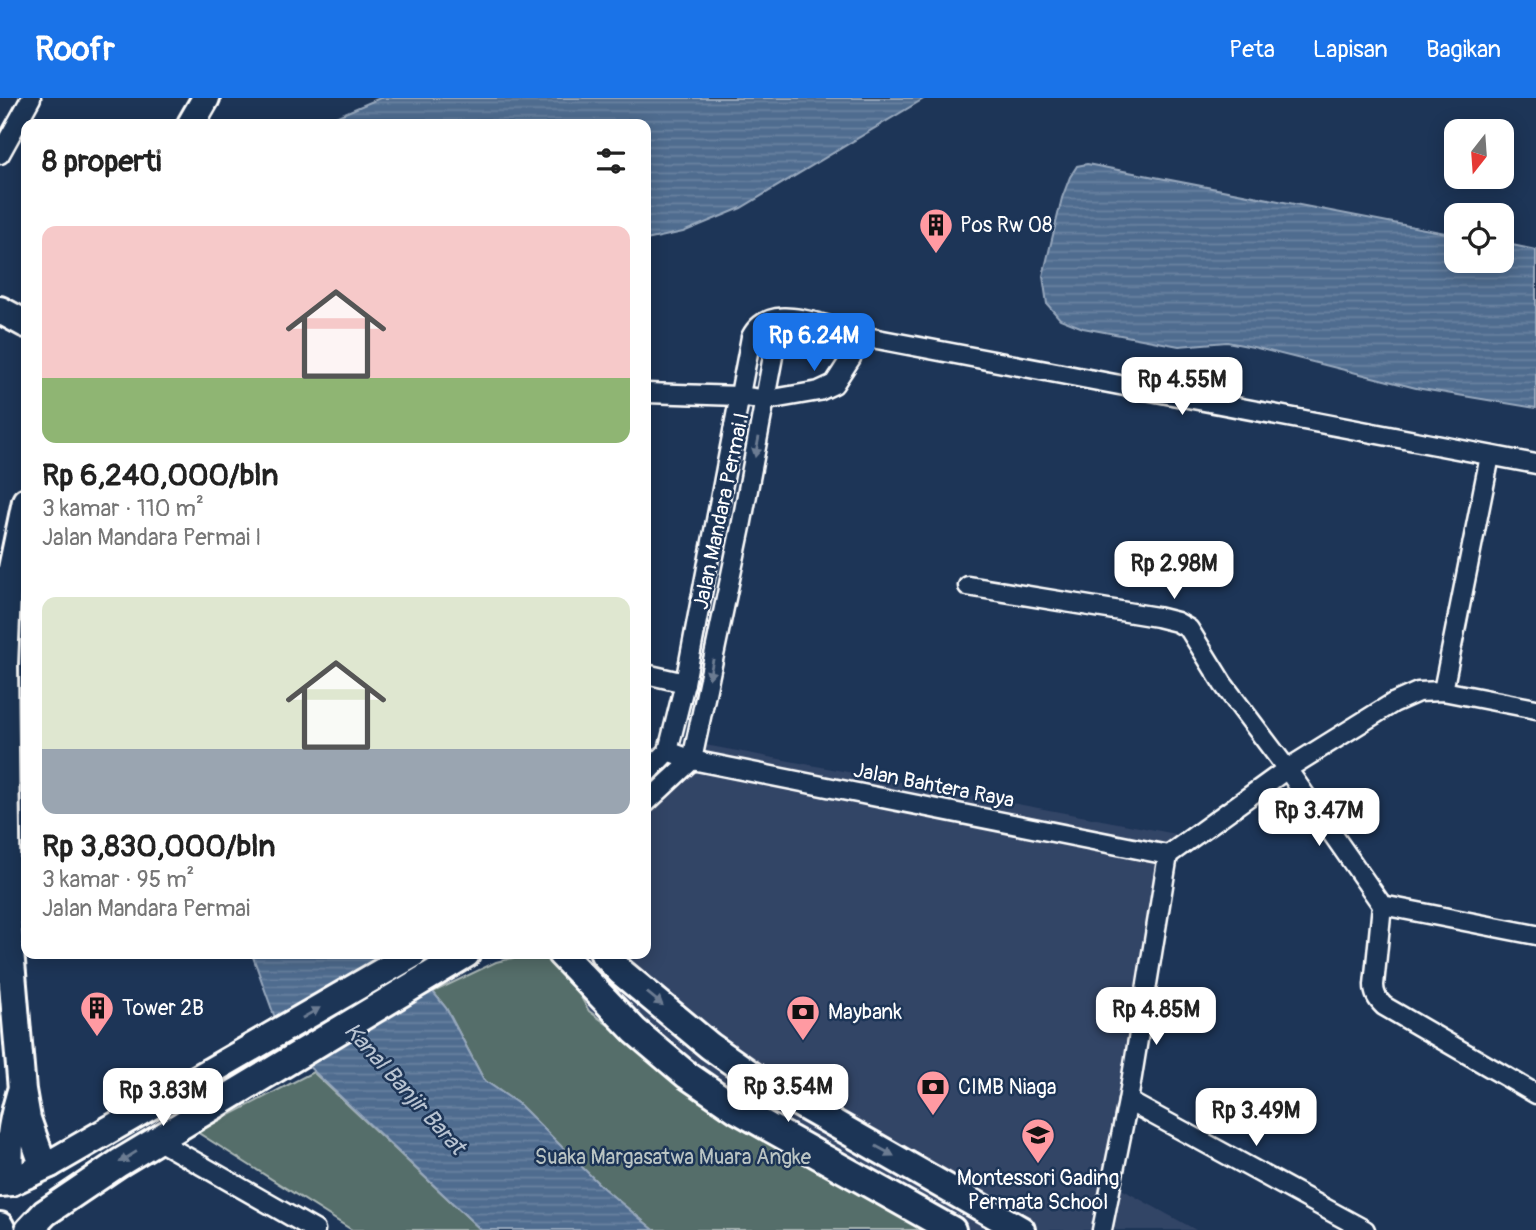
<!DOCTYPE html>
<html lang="id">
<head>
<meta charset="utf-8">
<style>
  :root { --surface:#fff; --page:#f2f2f2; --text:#222; --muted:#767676; --accent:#1a73e8 }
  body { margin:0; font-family:Pangolin,sans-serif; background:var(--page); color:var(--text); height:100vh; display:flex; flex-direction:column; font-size:26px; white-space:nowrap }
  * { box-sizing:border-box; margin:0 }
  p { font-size:23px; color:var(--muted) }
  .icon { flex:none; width:38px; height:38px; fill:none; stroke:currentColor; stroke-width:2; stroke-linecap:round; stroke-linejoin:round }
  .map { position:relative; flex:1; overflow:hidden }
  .panel { position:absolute; left:21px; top:21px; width:630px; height:840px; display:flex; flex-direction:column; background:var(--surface); border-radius:14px; box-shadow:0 4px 18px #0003 }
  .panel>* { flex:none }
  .needle { width:46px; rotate:197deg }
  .controls { position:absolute; left:1444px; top:21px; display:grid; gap:14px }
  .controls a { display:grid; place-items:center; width:70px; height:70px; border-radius:14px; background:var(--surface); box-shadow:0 4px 18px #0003; font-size:35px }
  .price { position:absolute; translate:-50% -60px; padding:0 16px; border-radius:14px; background:#fff; color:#222; font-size:23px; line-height:46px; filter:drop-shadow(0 2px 4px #0008) }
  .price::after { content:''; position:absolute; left:50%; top:42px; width:21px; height:16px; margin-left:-10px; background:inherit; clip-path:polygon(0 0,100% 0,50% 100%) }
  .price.active { background:var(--accent); color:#fff }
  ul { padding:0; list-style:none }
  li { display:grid; align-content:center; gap:14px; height:371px; padding:0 21px }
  li span { display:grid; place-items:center; height:217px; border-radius:14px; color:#555 }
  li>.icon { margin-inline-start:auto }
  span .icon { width:126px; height:126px; fill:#fffc; stroke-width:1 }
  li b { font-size:30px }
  h2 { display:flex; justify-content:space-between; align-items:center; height:84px; padding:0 21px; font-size:30px }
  header { display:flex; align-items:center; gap:42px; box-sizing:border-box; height:98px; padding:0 35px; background:var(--accent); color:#fff }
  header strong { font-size:33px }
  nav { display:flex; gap:38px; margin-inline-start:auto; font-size:24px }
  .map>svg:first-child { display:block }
  .built { fill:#346 }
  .green { fill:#556e6b; stroke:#aab6b5; stroke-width:2 }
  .water { fill:url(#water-rules); stroke:#96a7bc; stroke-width:2 }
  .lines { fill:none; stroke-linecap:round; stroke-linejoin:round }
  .street-casing { stroke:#fff; stroke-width:23 }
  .secondary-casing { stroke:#fff; stroke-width:32 }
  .street { stroke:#1d3557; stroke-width:18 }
  .secondary { stroke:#1d3557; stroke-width:26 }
  .oneway { fill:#6c7c92 }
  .labels { text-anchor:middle; stroke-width:5; stroke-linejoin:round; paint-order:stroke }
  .poi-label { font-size:21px; fill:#fff; stroke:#1d3557; text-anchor:start }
  .street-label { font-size:21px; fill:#fff; stroke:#1d3557 }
  .park-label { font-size:21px; fill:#bbc5c4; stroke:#1d3557 }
  .water-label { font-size:23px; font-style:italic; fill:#b9c4d2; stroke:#1d3557 }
</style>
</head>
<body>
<header>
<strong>Roofr</strong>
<nav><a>Peta</a><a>Lapisan</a><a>Bagikan</a></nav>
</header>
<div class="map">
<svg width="1536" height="1132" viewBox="0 0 1536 1132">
  <defs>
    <pattern id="water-rules" width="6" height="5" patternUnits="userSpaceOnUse" patternTransform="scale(1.75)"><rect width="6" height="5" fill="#506c8f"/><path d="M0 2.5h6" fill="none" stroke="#6a82a0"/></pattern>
  </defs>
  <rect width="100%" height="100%" fill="#1d3557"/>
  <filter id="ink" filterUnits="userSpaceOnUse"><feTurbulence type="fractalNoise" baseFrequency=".0143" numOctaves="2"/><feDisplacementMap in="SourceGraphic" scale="14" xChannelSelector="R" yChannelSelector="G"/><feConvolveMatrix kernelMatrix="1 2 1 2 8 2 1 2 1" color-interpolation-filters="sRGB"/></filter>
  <g filter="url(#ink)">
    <polygon class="built" points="700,646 1176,736 1114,1087 1196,1132 930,1132 739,1023 589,913 556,856 646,856 646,659 649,655"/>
    <g class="green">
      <polygon points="530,856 556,856 589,913 739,1023 930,1132 654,1132 603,1090 520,1007 484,982 446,910 433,894 496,864"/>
      <polygon points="313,974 481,1132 352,1132 197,1034"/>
    </g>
    <g class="water">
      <polygon points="380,0 925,0 741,110 683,134 646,142 646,26 319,26"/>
      <polygon points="1087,66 1456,137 1456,163 1502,163 1502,145 1536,152 1536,310 1416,290 1253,249 1227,244 1179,248 1083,230 1060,221 1047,206 1043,178 1062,100 1070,79 1077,68"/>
      <polygon points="252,856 411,856 433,894 446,910 484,982 520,1007 603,1090 654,1132 481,1132 284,945"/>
    </g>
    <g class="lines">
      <g class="street-casing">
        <g id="street">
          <polyline points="0,56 31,0"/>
          <polyline points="646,295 739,298 767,302 819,293 834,286 851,260 858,238"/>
          <path d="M968,488l189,31 20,5 12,7 34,55 64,85 95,136 -8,80c0,9 3,14 10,21l152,88"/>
          <polyline points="646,576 685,585"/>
          <polyline points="1443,593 1490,358"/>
          <polyline points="668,653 692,662 1168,757 1287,671 1393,605 1418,594 1443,593 1536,611"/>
          <path d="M646,676l22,-23 17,-68 66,-346c15,-29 49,-19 75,-12"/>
          <path d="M646,705l46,-43 49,-233 33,-176c15,-28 35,-14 61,-20l701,133"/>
          <polyline points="1382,807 1536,837"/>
          <polyline points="1128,1003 1365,1132"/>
          <polyline points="157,1042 315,1132"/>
          <polyline points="1102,1132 1128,1003 1168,757"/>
        </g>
      </g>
      <g class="secondary-casing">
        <g id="secondary">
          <polyline points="191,26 206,0"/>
          <polyline points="0,212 26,226"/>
          <polyline points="26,403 7,495 4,567 7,817 22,992 27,1021 40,1058 50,1066"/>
          <polyline points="561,856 635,933 687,977 738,1012 952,1132"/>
          <polyline points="604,856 621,874 710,948 760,983 1021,1132"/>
          <path d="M11,1084c-4,-32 0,-57 9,-88"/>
          <polyline points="0,1085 11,1084 50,1066 413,856"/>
          <polyline points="0,1128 2,1132"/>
          <polyline points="29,1132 45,1115 119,1065 466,856"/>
        </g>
      </g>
      <use href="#street" class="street"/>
      <use href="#secondary" class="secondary"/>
    </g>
    <defs><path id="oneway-solid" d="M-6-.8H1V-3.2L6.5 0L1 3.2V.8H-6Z" transform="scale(1.75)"/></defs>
    <g class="oneway">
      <use href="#oneway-solid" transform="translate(757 349) rotate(101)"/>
      <use href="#oneway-solid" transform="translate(711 571) rotate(102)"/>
      <use href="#oneway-solid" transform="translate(655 901) rotate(39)"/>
      <use href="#oneway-solid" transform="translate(311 915) rotate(-30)"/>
      <use href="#oneway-solid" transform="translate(885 1053) rotate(29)"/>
      <use href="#oneway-solid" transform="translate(128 1059) rotate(148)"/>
    </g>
  </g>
  <defs>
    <g id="building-pin" transform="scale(1.75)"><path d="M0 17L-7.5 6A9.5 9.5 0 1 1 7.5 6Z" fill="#ff9aa2" stroke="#1d3557"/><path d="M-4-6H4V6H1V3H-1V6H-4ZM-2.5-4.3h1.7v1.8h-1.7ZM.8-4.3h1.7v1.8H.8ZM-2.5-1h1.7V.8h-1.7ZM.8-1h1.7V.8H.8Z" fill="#111"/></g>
    <g id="bank-pin" transform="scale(1.75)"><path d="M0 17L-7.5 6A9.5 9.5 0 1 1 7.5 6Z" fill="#ff9aa2" stroke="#1d3557"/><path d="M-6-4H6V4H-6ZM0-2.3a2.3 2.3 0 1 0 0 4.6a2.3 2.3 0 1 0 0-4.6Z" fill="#111"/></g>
    <g id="school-pin" transform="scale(1.75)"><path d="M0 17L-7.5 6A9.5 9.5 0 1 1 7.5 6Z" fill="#ff9aa2" stroke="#1d3557"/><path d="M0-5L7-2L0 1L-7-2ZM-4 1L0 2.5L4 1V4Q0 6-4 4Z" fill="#111"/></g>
  </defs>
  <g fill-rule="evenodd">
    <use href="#building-pin" x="936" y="127"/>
    <use href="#building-pin" x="97" y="910"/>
    <use href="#bank-pin" x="803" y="914"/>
    <use href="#bank-pin" x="933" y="989"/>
    <use href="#school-pin" x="1038" y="1037"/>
  </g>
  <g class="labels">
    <g class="poi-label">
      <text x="960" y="134">Pos Rw 08</text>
      <text x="122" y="917">Tower 2B</text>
      <text x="828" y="921">Maybank</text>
      <text x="958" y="996">CIMB Niaga</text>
      <text x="1038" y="1087" text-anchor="middle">Montessori Gading<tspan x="1038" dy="24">Permata School</tspan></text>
    </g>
    <g class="street-label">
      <text transform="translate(721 413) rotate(-78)" y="7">Jalan Mandara Permai I</text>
      <text transform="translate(934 687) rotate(11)" y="7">Jalan Bahtera Raya</text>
    </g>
    <g class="park-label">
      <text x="673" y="1066">Suaka Margasatwa Muara Angke</text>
    </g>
    <g class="water-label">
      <text transform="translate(405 990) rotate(48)" y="8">Kanal Banjir Barat</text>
    </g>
  </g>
</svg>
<div class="controls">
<a><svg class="needle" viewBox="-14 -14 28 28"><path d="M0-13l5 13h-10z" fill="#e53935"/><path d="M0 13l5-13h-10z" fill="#767676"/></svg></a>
<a><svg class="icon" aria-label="locate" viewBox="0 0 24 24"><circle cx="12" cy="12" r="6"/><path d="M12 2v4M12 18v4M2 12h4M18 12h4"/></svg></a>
</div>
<b class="price active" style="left:814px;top:275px">Rp 6.24M</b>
<b class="price" style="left:1182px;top:319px">Rp 4.55M</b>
<b class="price" style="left:1174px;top:503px">Rp 2.98M</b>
<b class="price" style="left:1319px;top:750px">Rp 3.47M</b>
<b class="price" style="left:1156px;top:949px">Rp 4.85M</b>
<b class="price" style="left:788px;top:1026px">Rp 3.54M</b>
<b class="price" style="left:163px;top:1030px">Rp 3.83M</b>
<b class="price" style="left:1256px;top:1050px">Rp 3.49M</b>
<section class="panel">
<h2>8 properti<svg class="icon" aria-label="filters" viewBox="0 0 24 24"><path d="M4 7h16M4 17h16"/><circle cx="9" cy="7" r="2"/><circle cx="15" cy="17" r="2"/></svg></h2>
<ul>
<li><span style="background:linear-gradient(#f6c9c9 70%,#8fb573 0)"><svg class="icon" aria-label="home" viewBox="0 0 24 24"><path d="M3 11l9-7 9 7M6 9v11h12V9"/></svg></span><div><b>Rp 6,240,000/bln</b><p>3 kamar · 110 m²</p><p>Jalan Mandara Permai I</p></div></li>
<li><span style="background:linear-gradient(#dfe7d0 70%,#9aa5b1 0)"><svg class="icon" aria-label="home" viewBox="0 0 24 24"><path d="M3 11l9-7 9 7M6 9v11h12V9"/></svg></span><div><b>Rp 3,830,000/bln</b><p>3 kamar · 95 m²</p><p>Jalan Mandara Permai</p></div></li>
</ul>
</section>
</div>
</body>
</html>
